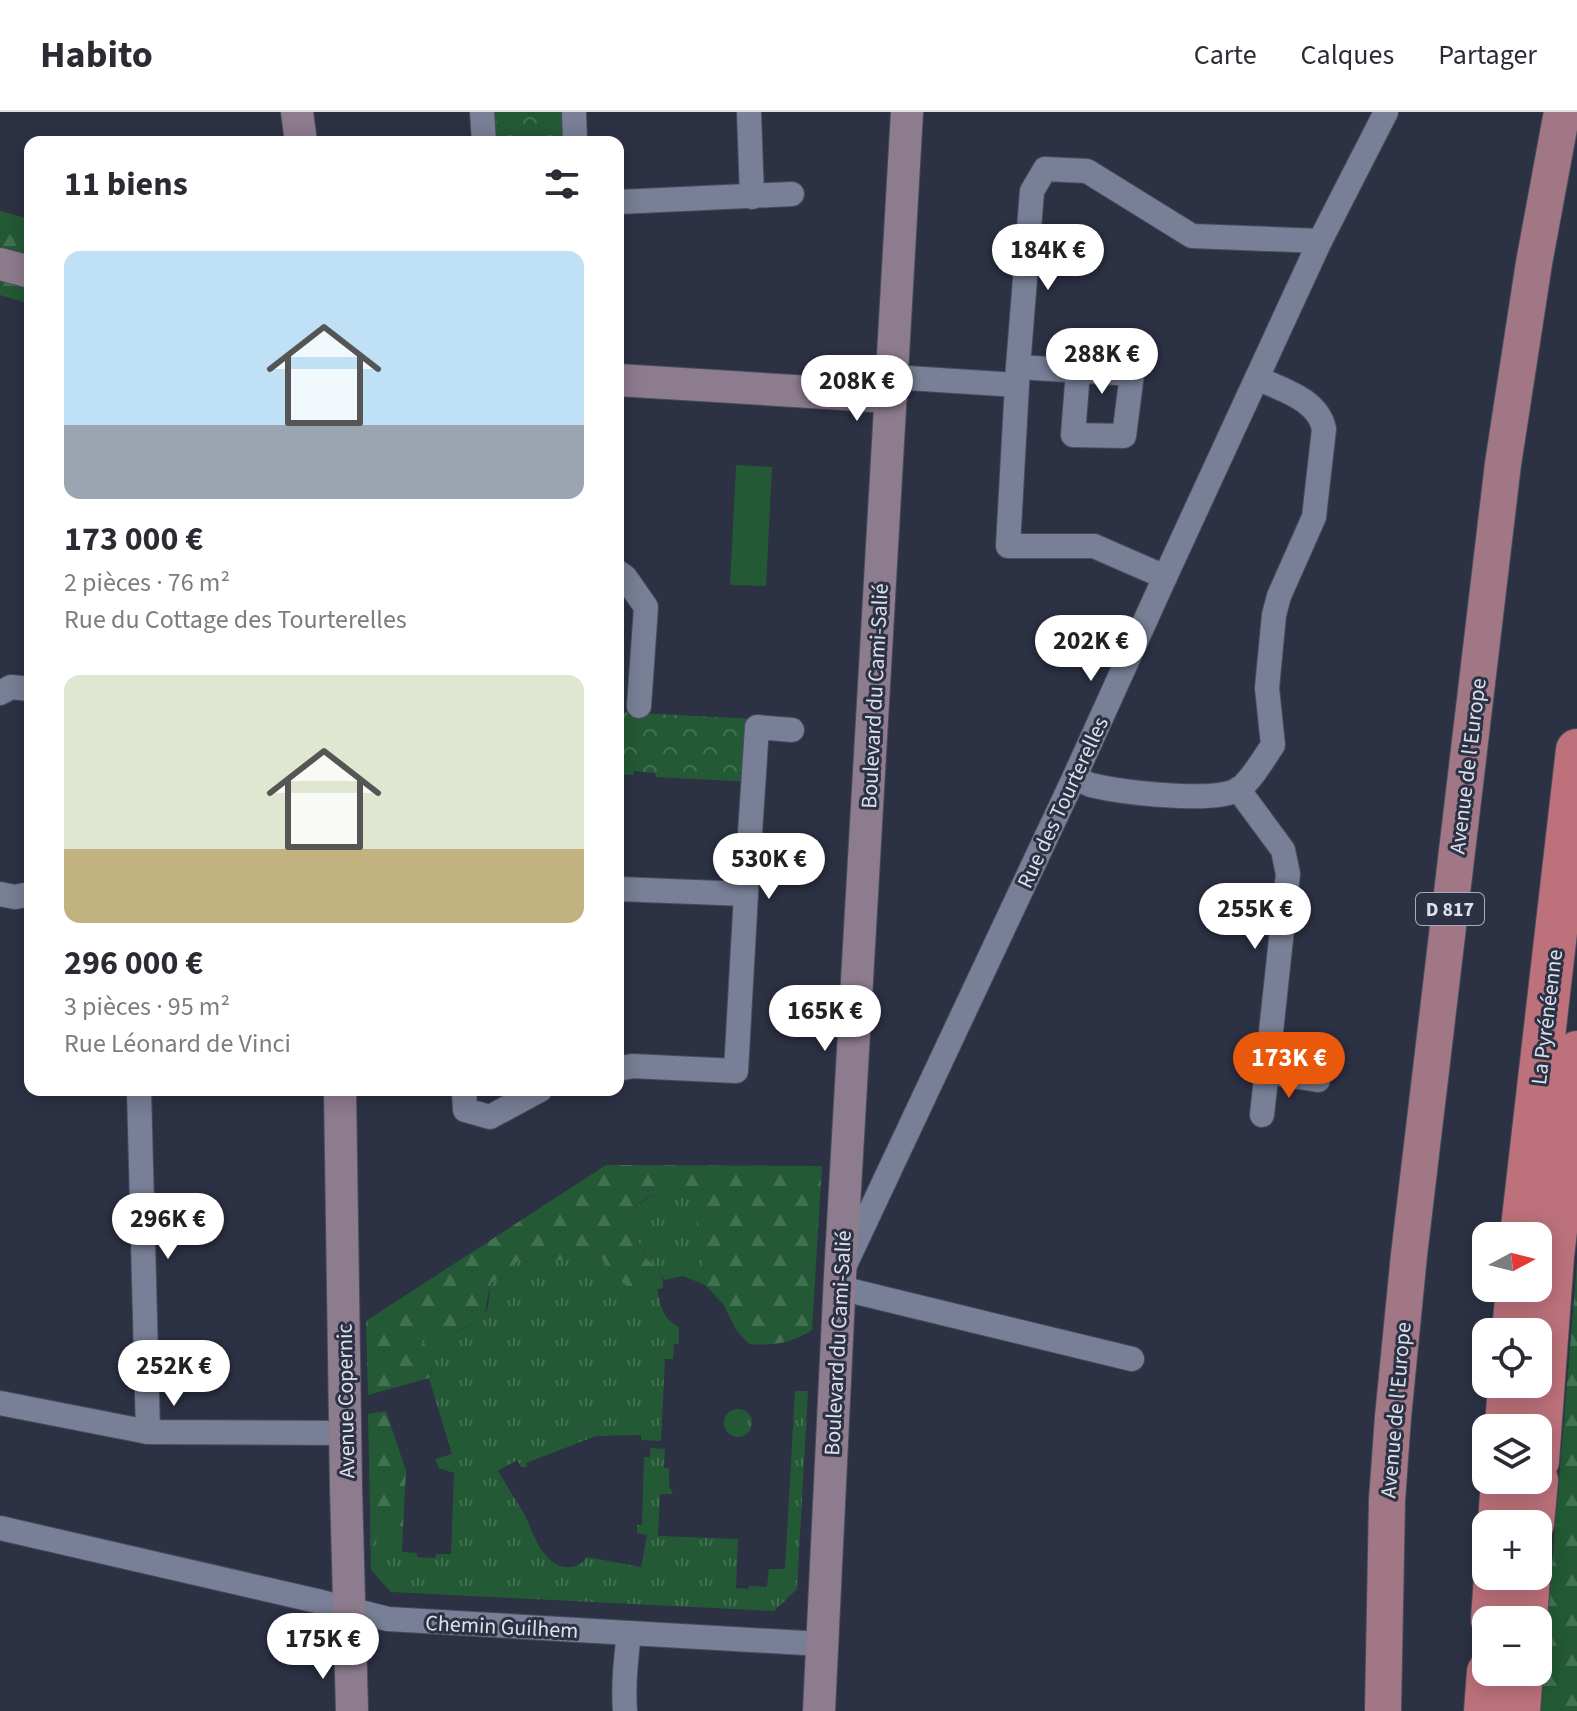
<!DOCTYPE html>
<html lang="fr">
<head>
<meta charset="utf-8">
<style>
  :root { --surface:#fff; --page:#f7f7f7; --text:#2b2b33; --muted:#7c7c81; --line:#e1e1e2; --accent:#ea580c }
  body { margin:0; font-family:"Source Sans 3",sans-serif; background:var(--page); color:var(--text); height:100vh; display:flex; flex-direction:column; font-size:30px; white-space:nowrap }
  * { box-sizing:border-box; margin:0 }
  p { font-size:26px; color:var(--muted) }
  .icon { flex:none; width:44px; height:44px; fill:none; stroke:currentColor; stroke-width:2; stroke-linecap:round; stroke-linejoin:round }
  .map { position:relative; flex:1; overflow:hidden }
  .panel { position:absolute; left:24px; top:24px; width:600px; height:960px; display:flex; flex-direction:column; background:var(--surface); border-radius:16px; box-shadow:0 4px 20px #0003 }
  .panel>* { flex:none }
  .needle { width:52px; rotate:83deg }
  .fabs { position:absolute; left:1472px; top:1110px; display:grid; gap:16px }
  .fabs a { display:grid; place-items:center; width:80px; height:80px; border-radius:16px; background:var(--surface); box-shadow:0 4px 20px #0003; font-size:40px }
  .price { position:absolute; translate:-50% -68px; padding:0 18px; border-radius:28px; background:#fff; color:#222; font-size:26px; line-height:52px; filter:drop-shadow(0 2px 4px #0008) }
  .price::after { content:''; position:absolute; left:50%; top:48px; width:24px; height:18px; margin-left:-12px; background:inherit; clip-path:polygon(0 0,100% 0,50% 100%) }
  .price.selected { background:var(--accent); color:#fff }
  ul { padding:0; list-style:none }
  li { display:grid; align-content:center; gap:16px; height:424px; padding:0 40px }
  li span { display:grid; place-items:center; height:248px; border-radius:16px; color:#555 }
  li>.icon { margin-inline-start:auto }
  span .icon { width:144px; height:144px; fill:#fffc; stroke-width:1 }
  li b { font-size:34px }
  h2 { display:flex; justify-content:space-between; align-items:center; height:96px; padding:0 40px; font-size:34px }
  header { display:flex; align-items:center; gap:48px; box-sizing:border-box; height:112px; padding:0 40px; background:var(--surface); border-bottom:2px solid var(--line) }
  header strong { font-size:38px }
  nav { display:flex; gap:44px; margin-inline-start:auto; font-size:28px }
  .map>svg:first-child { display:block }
  .grass { fill:url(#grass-tufts) }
  .forest { fill:url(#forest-firs) }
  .park { fill:url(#park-crowns) }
  .garden { fill:#235a35 }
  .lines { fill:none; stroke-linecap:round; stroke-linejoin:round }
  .street-casing { stroke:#484d5c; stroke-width:26 }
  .secondary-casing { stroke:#484d5c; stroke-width:34 }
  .primary-casing { stroke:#484d5c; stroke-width:38 }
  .highway-casing { stroke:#484d5c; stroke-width:44 }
  .street { stroke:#787f96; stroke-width:24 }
  .secondary { stroke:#8d7b8e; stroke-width:32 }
  .primary { stroke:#a17786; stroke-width:36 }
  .highway { stroke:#bd727b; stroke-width:42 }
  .labels { text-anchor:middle; stroke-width:6; stroke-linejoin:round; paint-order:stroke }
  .shield { fill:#2c3144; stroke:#a7acba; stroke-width:2 }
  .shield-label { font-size:20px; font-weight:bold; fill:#dce0ec }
  .street-label { font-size:22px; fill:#dce0ec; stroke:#2c3144 }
</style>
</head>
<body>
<header>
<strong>Habito</strong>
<nav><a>Carte</a><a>Calques</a><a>Partager</a></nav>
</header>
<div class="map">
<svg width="1577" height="1599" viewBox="0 0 1577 1599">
  <defs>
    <pattern id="grass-tufts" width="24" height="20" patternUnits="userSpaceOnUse" patternTransform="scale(2)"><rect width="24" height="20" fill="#235a35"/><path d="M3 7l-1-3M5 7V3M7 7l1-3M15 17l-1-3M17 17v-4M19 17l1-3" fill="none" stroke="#427152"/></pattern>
    <pattern id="forest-firs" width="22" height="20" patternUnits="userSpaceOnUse" patternTransform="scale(2)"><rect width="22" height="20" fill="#235a35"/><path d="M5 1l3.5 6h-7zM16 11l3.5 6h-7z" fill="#427152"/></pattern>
    <pattern id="park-crowns" width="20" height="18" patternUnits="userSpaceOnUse" patternTransform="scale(2)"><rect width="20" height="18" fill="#235a35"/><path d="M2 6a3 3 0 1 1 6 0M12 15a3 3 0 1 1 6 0" fill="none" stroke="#427152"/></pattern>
  </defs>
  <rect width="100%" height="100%" fill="#2c3144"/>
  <g class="grass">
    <path d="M663,1077l19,1 12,14 11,81 -22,-9 -19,4c-5,-11 -15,-16 -20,-26 -8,-13 -9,-31 -11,-45l16,-12z"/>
    <path d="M529,1139l13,1 20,8 17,-8h18c16,21 30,47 60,37 5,20 4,28 22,38v17h-5l-1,15h-8l-4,82 -20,-1v-5l-45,1 -70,27 1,4h-6l-4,-7 -19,11c8,14 18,29 26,43 10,19 17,49 41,53 10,1 17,-3 22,-10l54,10 6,-32 -10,-2v-8h5l2,-68h6v-9l15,1 -1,19h5v18l4,8h-13l-2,42 80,3 -2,49 12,1 1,-3 18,1 2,-18h16l10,-178h13l-11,198 -23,22 -383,-19 -20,-22 -1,-60c9,2 17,14 26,21l7,-3 -1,24 15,1v4l18,1 1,-4h15l3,-81 -15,-5 -4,-9 17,-5 -23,-76 3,-10 -4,-21 -13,-10 -1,-10 7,-8 7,-2 29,15c7,-4 20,-10 25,-14 8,-7 7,-24 8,-34l11,-7z"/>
    <circle cx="738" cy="1311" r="14"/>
  </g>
  <g class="forest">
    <polygon points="0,99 30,107 30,192 0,183"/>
    <path d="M606,1053l216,1 -10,164c-20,13 -40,16 -63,14l-13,-14 -13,-26 -18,-19 -11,-80 -12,-15c-24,-1 -30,3 -49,19 2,14 4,27 8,40 6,16 24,20 22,39 -6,1 -13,4 -19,4 -21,0 -35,-25 -47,-40h-18l-17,8h-14l-6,-8 -13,-1 -28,26 -11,7 -5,30 -4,5 -29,15 -12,-4 -5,-8 -7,-5 -7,2 -7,8 1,10 13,10 6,11 -5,20 -61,17 -2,-74z"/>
    <polygon points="1577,1151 1577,1599 1541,1599 1543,1562"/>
    <path d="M386,1299l20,60 -3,57 -7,3c-12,-4 -14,-18 -26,-21l-2,-96z"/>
  </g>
  <g class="park">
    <polygon points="482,0 574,0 575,30 484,30"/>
    <polygon points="618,600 755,607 753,670 656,665 655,661 634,659 633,663 618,662"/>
  </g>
  <polygon class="garden" points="736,353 772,355 766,474 730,473"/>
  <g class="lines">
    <g class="street-casing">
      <g id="street">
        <polyline points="482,0 484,30"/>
        <polyline points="574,0 575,30"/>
        <polyline points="749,0 752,85"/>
        <polyline points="618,90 792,82"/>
        <polyline points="1018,255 1132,262 1124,324 1073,323 1078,259"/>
        <polyline points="892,265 1017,273"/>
        <polyline points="618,460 625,465 646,495 639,594"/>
        <polyline points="1165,465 1094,434 1008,434 1018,255 1032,79 1045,57 1087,59 1192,124 1320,129"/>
        <polyline points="0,581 11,575 30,577"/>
        <path d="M1074,666c6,2 12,5 17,7 29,7 124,19 148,4 12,-8 25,-31 34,-44l-6,-57 7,-73 5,-19 35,-79 10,-88c-6,-30 -42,-39 -67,-51"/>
        <polyline points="1238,677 1283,738 1288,762 1262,1003"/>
        <polyline points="618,777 746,782 757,615 792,618"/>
        <polyline points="0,782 15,785 30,782"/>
        <polyline points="618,957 632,954 736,959 746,782"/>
        <polyline points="1267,960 1318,968"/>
        <polyline points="139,978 148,1320"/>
        <polyline points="464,978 465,998 490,1005 540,978"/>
        <polyline points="845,1153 1074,666 1165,465 1320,129 1386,0"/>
        <polyline points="840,1176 1132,1247"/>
        <polyline points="0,1291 148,1320 346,1321"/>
        <polyline points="0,1416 317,1489 388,1507 822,1532"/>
        <path d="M625,1599c-2,-26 1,-52 4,-78"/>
      </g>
    </g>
    <g class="secondary-casing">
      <g id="secondary">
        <polyline points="297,0 301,30"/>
        <polyline points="0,152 30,160"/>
        <polyline points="618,268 891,285"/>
        <polyline points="340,978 346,1376 352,1599"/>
        <polyline points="819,1599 840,1164 907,0"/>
      </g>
    </g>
    <g class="primary-casing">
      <polyline id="primary" points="1383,1599 1387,1388 1393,1305 1409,1143 1503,352 1534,151 1562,0"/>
    </g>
    <g class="highway-casing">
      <g id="highway">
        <polyline points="1521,1124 1577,638"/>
        <polyline points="1513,1220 1517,1176"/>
        <polyline points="1506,1316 1509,1272"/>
        <polyline points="1538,1349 1553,1144 1577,940"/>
        <polyline points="1499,1412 1502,1368"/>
        <polyline points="1533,1412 1537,1368"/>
        <polyline points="1492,1508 1495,1464"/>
        <polyline points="1526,1508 1529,1464"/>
        <polyline points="1485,1599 1488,1560"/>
        <polyline points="1519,1599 1522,1560"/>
      </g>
    </g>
    <use href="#street" class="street"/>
    <use href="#secondary" class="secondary"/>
    <use href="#primary" class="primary"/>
    <use href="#highway" class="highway"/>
  </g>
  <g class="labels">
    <rect class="shield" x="1416" y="781" width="68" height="32" rx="6"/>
    <g class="shield-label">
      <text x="1450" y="804">D 817</text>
    </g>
    <g class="street-label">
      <text transform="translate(874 584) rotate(-87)" y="8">Boulevard du Cami-Salié</text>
      <text transform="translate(1467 654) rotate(-83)" y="8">Avenue de l'Europe</text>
      <text transform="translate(1062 690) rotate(-65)" y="8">Rue des Tourterelles</text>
      <text transform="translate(1546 905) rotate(-83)" y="8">La Pyrénéenne</text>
      <text transform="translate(837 1231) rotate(-87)" y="8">Boulevard du Cami-Salié</text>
      <text transform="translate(345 1289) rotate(-91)" y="8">Avenue Copernic</text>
      <text transform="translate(1395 1298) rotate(-85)" y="8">Avenue de l'Europe</text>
      <text transform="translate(502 1514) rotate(3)" y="8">Chemin Guilhem</text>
    </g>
  </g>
</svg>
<div class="fabs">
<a><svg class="needle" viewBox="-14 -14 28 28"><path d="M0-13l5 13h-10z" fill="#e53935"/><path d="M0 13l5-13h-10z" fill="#7c7c81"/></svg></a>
<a><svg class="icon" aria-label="locate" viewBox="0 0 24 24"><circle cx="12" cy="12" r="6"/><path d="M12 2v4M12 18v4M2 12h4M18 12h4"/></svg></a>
<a><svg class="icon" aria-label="layers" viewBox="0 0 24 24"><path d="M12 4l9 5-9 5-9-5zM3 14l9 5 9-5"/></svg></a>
<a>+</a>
<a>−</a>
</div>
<b class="price" style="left:1048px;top:180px">184K €</b>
<b class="price" style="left:1102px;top:284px">288K €</b>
<b class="price" style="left:857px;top:311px">208K €</b>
<b class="price" style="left:1091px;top:571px">202K €</b>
<b class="price" style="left:769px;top:789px">530K €</b>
<b class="price" style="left:1255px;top:839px">255K €</b>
<b class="price" style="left:825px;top:941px">165K €</b>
<b class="price selected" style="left:1289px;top:988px">173K €</b>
<b class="price" style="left:168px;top:1149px">296K €</b>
<b class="price" style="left:174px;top:1296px">252K €</b>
<b class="price" style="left:323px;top:1569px">175K €</b>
<section class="panel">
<h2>11 biens<svg class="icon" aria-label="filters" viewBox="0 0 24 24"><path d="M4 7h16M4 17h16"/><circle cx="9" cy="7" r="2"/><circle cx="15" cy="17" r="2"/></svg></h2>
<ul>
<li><span style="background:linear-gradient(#bfe0f5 70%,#9aa5b1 0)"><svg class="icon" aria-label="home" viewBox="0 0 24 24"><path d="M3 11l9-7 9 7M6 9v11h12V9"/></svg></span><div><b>173 000 €</b><p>2 pièces · 76 m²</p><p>Rue du Cottage des Tourterelles</p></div></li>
<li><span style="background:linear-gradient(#dfe7d0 70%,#c2b280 0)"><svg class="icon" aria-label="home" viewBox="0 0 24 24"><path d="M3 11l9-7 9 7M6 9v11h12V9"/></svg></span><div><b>296 000 €</b><p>3 pièces · 95 m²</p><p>Rue Léonard de Vinci</p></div></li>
</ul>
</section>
</div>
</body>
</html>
